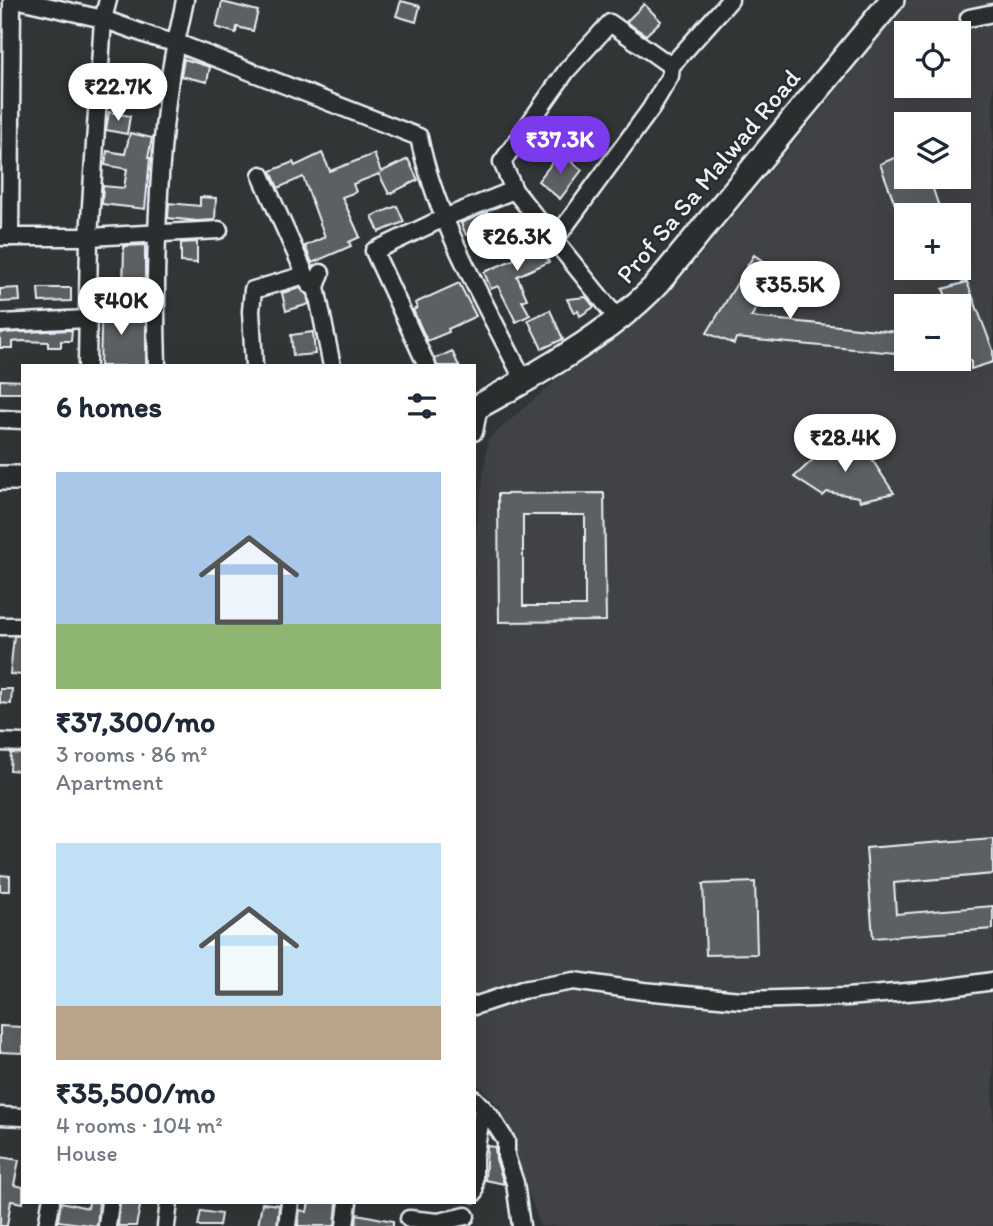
<!DOCTYPE html>
<html lang="en">
<head>
<meta charset="utf-8">
<style>
  :root { --surface:#fff; --page:#f6f6f7; --text:#1f2937; --muted:#747a83; --accent:#7c3aed }
  body { margin:0; font-family:Itim,sans-serif; background:var(--page); color:var(--text); height:100vh; display:flex; flex-direction:column; font-size:26px; white-space:nowrap }
  * { box-sizing:border-box; margin:0 }
  p { font-size:23px; color:var(--muted) }
  .icon { flex:none; width:38px; height:38px; fill:none; stroke:currentColor; stroke-width:2; stroke-linecap:round; stroke-linejoin:round }
  .map { position:relative; flex:1; overflow:hidden }
  .details { position:absolute; left:21px; top:364px; width:455px; height:840px; display:flex; flex-direction:column; background:var(--surface); border-radius:0px; box-shadow:0 7px 28px #0002 }
  .details>* { flex:none }
  .buttons { position:absolute; left:894px; top:21px; display:grid; gap:14px }
  .buttons a { display:grid; place-items:center; width:77px; height:77px; border-radius:0px; background:var(--surface); box-shadow:0 7px 28px #0002; font-size:35px }
  .price { position:absolute; translate:-50% -60px; padding:0 16px; border-radius:24px; background:#fff; color:#222; font-size:23px; line-height:46px; filter:drop-shadow(0 2px 4px #0008) }
  .price::after { content:''; position:absolute; left:50%; top:42px; width:21px; height:16px; margin-left:-10px; background:inherit; clip-path:polygon(0 0,100% 0,50% 100%) }
  .price.current { background:var(--accent); color:#fff }
  ul { padding:0; list-style:none }
  li { display:grid; align-content:center; gap:14px; height:371px; padding:0 35px }
  li span { display:grid; place-items:center; height:217px; border-radius:0px; color:#555 }
  li>.icon { margin-inline-start:auto }
  span .icon { width:126px; height:126px; fill:#fffc; stroke-width:1 }
  li b { font-size:30px }
  h2 { display:flex; justify-content:space-between; align-items:center; height:84px; padding:0 35px; font-size:30px }
  .map>svg:first-child { display:block }
  .built { fill:#3f4244; fill-rule:evenodd }
  .building { fill:#5c6063; stroke:#e8f1f8; stroke-width:2; fill-rule:evenodd }
  .lines { fill:none; stroke-linecap:round; stroke-linejoin:round }
  .street-casing { stroke:#e8f1f8; stroke-width:21 }
  .secondary-casing { stroke:#e8f1f8; stroke-width:28 }
  .street { stroke:#2a2d2e; stroke-width:16 }
  .secondary { stroke:#2a2d2e; stroke-width:23 }
  .labels { text-anchor:middle; stroke-width:5; stroke-linejoin:round; paint-order:stroke }
  .street-label { font-size:26px; fill:#e8f1f8; stroke:#2a2d2e }
</style>
</head>
<body>
<div class="map">
<svg width="993" height="1226" viewBox="0 0 993 1226">
  <rect width="100%" height="100%" fill="#323536"/>
  <filter id="ink" filterUnits="userSpaceOnUse"><feTurbulence type="fractalNoise" baseFrequency=".0143" numOctaves="2"/><feDisplacementMap in="SourceGraphic" scale="14" xChannelSelector="R" yChannelSelector="G"/><feConvolveMatrix kernelMatrix="1 2 1 2 8 2 1 2 1" color-interpolation-filters="sRGB"/></filter>
  <g filter="url(#ink)">
    <path class="built" d="M904,0h89v1226h-453l-40,-118 -26,-28v-534l14,-107 73,-63 123,-101 141,-170 68,-94zM906,33h53v53h-53zM906,124h53v53h-53zM906,215h53v53h-53zM906,306h53v53h-53z"/>
    <g class="building">
      <polygon points="401,1 420,6 416,22 396,16"/>
      <polygon points="222,2 258,11 253,31 237,27 236,33 216,27"/>
      <polygon points="644,4 661,21 646,35 626,22"/>
      <polygon points="184,59 210,67 207,82 181,76"/>
      <polygon points="109,112 130,116 127,134 106,130"/>
      <polygon points="130,133 152,138 148,158 150,158 145,209 102,204 103,186 124,188 127,169 105,165 107,151 125,154"/>
      <polygon points="322,153 330,171 374,154 381,172 408,159 418,180 389,194 379,174 353,184 356,192 342,197 360,237 349,242 351,246 312,263 305,246 325,237 303,177 278,188 271,171 293,162 295,166"/>
      <polygon points="560,153 582,170 560,199 538,181"/>
      <polygon points="906,153 906,177 929,177 940,210 927,215 899,215 880,164"/>
      <polygon points="200,197 216,198 215,220 197,221 168,218 169,203 200,206"/>
      <polygon points="397,206 404,222 379,232 372,216"/>
      <polygon points="487,212 492,224 466,235 461,223"/>
      <polygon points="530,231 538,247 541,245 549,262 517,276 527,299 522,301 530,315 516,322 498,286 491,289 484,272 517,258 509,241"/>
      <polygon points="197,242 197,263 181,262 181,243"/>
      <polygon points="145,245 145,293 123,292 124,246"/>
      <polygon points="754,255 779,271 751,317 906,333 906,354 736,338 734,344 707,333"/>
      <polygon points="967,282 993,350 993,362 971,369 971,361 959,359 959,306 950,306 943,289"/>
      <polygon points="459,283 476,316 448,329 449,332 427,341 413,310 417,308 415,303"/>
      <polygon points="19,288 20,301 0,302 0,289"/>
      <polygon points="38,288 71,288 71,301 39,302"/>
      <polygon points="300,288 307,295 309,304 286,311 282,293"/>
      <polygon points="102,297 122,298 124,319 146,319 146,366 100,366"/>
      <polygon points="586,297 594,307 580,316 578,311 574,313 567,299"/>
      <polygon points="550,310 563,339 542,349 528,320"/>
      <polygon points="72,330 71,341 61,341 61,347 48,347 48,342 22,341 12,342 12,348 0,348 0,333"/>
      <polygon points="313,332 315,354 293,356 291,335"/>
      <polygon points="452,351 459,366 437,366 435,359"/>
      <polygon points="0,380 23,381 23,393 0,393"/>
      <polygon points="832,442 838,450 853,451 863,446 894,493 860,501 859,497 827,492 823,496 794,477"/>
      <path d="M604,493l2,128 -107,1 -1,-128zM523,515h62v91h-62z"/>
      <polygon points="14,636 23,636 23,675 10,674"/>
      <polygon points="0,689 12,689 11,704 0,703"/>
      <polygon points="11,753 23,754 23,771 10,770"/>
      <polygon points="993,838 993,874 894,883 896,914 993,906 993,929 873,938 866,848"/>
      <polygon points="0,875 10,876 10,891 0,891"/>
      <polygon points="755,882 757,954 706,955 703,884"/>
      <polygon points="0,1026 23,1027 23,1053 0,1052"/>
      <polygon points="487,1146 495,1147 496,1159 504,1184 485,1180"/>
      <polygon points="0,1157 19,1160 14,1185 23,1187 23,1203 11,1201 7,1226 0,1226"/>
      <polygon points="61,1202 88,1208 89,1202 99,1202 97,1226 58,1221"/>
      <polygon points="120,1202 141,1202 136,1226 118,1226"/>
      <polygon points="309,1202 337,1202 335,1226 298,1226 300,1210 307,1212"/>
      <polygon points="262,1203 279,1205 277,1226 258,1226"/>
      <polygon points="201,1211 221,1214 219,1226 198,1226"/>
      <polygon points="357,1214 393,1221 393,1226 356,1226"/>
    </g>
    <g class="lines">
      <g class="street-casing">
        <g id="street">
          <path d="M20,0l83,19 56,20 18,4 242,94c17,84 67,167 105,244"/>
          <polyline points="969,18 993,13"/>
          <polyline points="261,175 310,285 316,287"/>
          <polyline points="2,237 89,237 219,230"/>
          <polyline points="10,237 12,0"/>
          <polyline points="554,241 650,110 670,76 671,66 730,0"/>
          <polyline points="321,273 316,287 332,366"/>
          <polyline points="617,318 514,190 502,162 567,70 610,23 671,66"/>
          <polyline points="0,323 88,319"/>
          <polyline points="87,366 89,237 103,19 108,0"/>
          <path d="M157,366c-3,-96 0,-193 13,-288 3,-26 10,-52 15,-78"/>
          <polyline points="254,366 251,311 253,290 305,275"/>
          <polyline points="427,366 374,251 444,218 514,190"/>
          <polyline points="0,419 23,420"/>
          <polyline points="474,432 479,406"/>
          <polyline points="0,626 23,626"/>
          <polyline points="0,742 23,743"/>
          <polyline points="474,1006 522,990 574,981 643,991 741,1000 847,997 930,990 993,981"/>
          <polyline points="474,1099 490,1116 506,1141 506,1156 515,1183 521,1226"/>
          <polyline points="0,1116 23,1117"/>
          <polyline points="474,1193 474,1157 483,1108"/>
          <polyline points="409,1219 438,1222 466,1216"/>
          <polyline points="47,1226 51,1202"/>
          <polyline points="107,1226 110,1202"/>
          <polyline points="166,1226 169,1202"/>
          <polyline points="287,1226 290,1202"/>
          <polyline points="345,1226 348,1202"/>
        </g>
      </g>
      <g class="secondary-casing">
        <g id="secondary">
          <path d="M474,409c60,-33 137,-76 183,-125l235,-284"/>
          <polyline points="0,478 23,478"/>
        </g>
      </g>
      <use href="#street" class="street"/>
      <use href="#secondary" class="secondary"/>
    </g>
  </g>
  <g class="labels">
    <g class="street-label">
      <text transform="translate(708 176) rotate(-50)" y="9">Prof Sa Sa Malwad Road</text>
    </g>
  </g>
</svg>
<div class="buttons">
<a><svg class="icon" aria-label="locate" viewBox="0 0 24 24"><circle cx="12" cy="12" r="6"/><path d="M12 2v4M12 18v4M2 12h4M18 12h4"/></svg></a>
<a><svg class="icon" aria-label="layers" viewBox="0 0 24 24"><path d="M12 4l9 5-9 5-9-5zM3 14l9 5 9-5"/></svg></a>
<a>+</a>
<a>−</a>
</div>
<b class="price" style="left:118px;top:123px">₹22.7K</b>
<b class="price current" style="left:560px;top:176px">₹37.3K</b>
<b class="price" style="left:517px;top:273px">₹26.3K</b>
<b class="price" style="left:790px;top:321px">₹35.5K</b>
<b class="price" style="left:121px;top:337px">₹40K</b>
<b class="price" style="left:845px;top:474px">₹28.4K</b>
<section class="details">
<h2>6 homes<svg class="icon" aria-label="filters" viewBox="0 0 24 24"><path d="M4 7h16M4 17h16"/><circle cx="9" cy="7" r="2"/><circle cx="15" cy="17" r="2"/></svg></h2>
<ul>
<li><span style="background:linear-gradient(#a9c7e8 70%,#8fb573 0)"><svg class="icon" aria-label="home" viewBox="0 0 24 24"><path d="M3 11l9-7 9 7M6 9v11h12V9"/></svg></span><div><b>₹37,300/mo</b><p>3 rooms · 86 m²</p><p>Apartment</p></div></li>
<li><span style="background:linear-gradient(#bfe0f5 75%,#b9a48a 0)"><svg class="icon" aria-label="home" viewBox="0 0 24 24"><path d="M3 11l9-7 9 7M6 9v11h12V9"/></svg></span><div><b>₹35,500/mo</b><p>4 rooms · 104 m²</p><p>House</p></div></li>
</ul>
</section>
</div>
</body>
</html>
